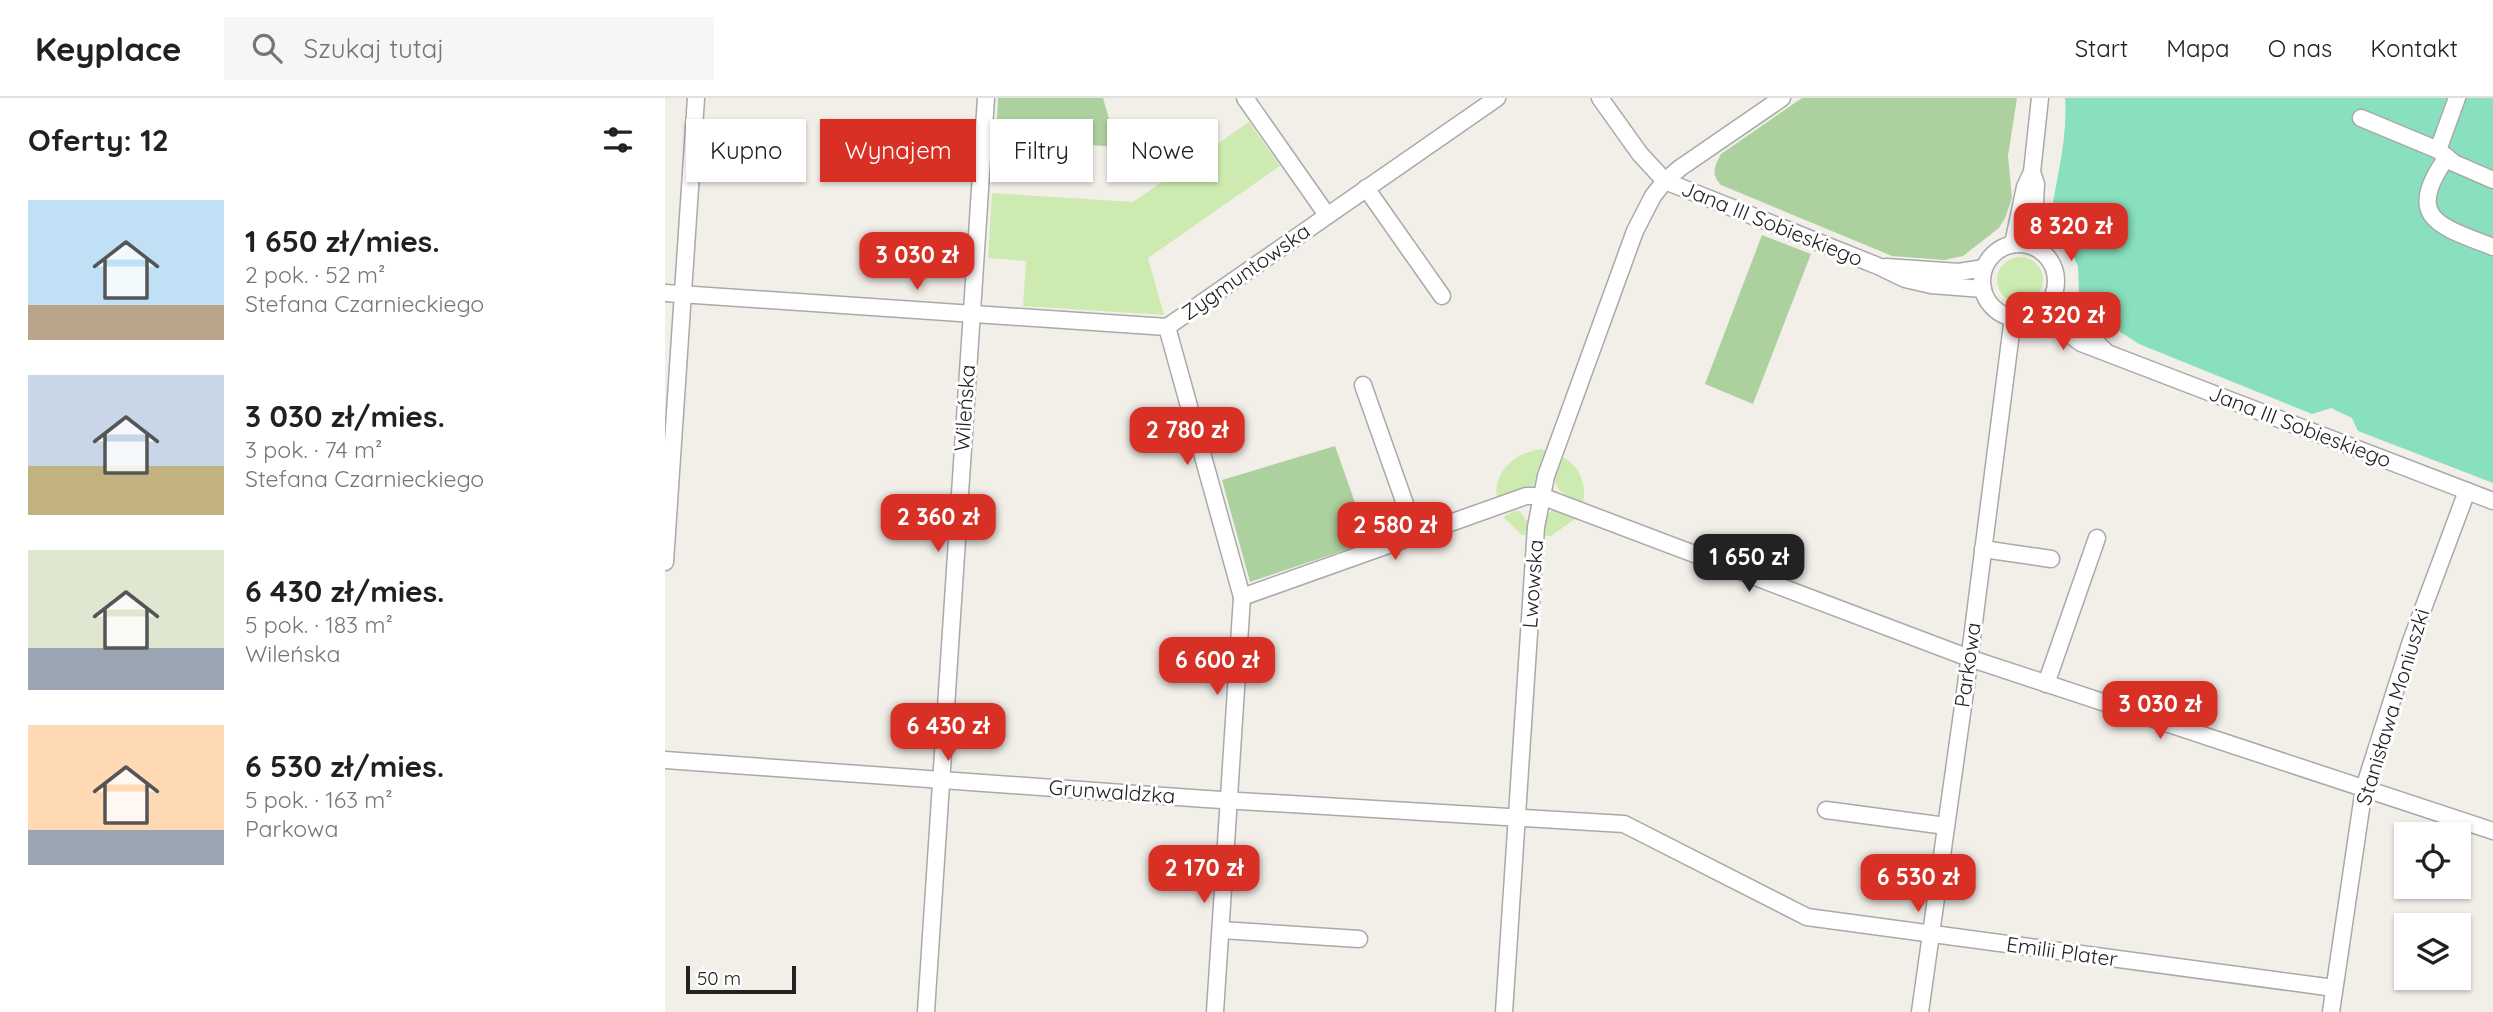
<!DOCTYPE html>
<html lang="pl">
<head>
<meta charset="utf-8">
<style>
  :root { --surface:#fff; --page:#f6f6f6; --text:#202124; --muted:#757577; --line:#e0e0e0; --accent:#d93025 }
  body { margin:0; font-family:Quicksand,sans-serif; background:var(--page); color:var(--text); height:100vh; display:flex; flex-direction:column; font-size:26px; white-space:nowrap }
  * { box-sizing:border-box; margin:0 }
  p { font-size:23px; color:var(--muted) }
  .icon { flex:none; width:38px; height:38px; fill:none; stroke:currentColor; stroke-width:2; stroke-linecap:round; stroke-linejoin:round }
  .map { position:relative; flex:1; overflow:hidden }
  .sheet { display:flex; flex-direction:column; background:var(--surface); width:665px }
  .sheet>* { flex:none }
  .hud { position:absolute; left:21px; top:21px; width:665px; height:63px; display:flex; gap:14px }
  .controls { position:absolute; left:1729px; top:724px; display:grid; gap:14px }
  .controls a { display:grid; place-items:center; width:77px; height:77px; border-radius:0px; background:var(--surface); box-shadow:0 2px 5px #0004; font-size:35px }
  .scale { position:absolute; left:21px; bottom:18px; width:110px; box-sizing:border-box; padding-left:7px; border:4px solid #222; border-top:0; font-size:19px; line-height:24px; white-space:nowrap; color:#222; -webkit-text-stroke:5px #fff; paint-order:stroke }
  .price { position:absolute; translate:-50% -60px; padding:0 16px; border-radius:14px; background:var(--accent); color:#fff; font-size:23px; line-height:46px; filter:drop-shadow(0 2px 4px #0008) }
  .price::after { content:''; position:absolute; left:50%; top:42px; width:21px; height:16px; margin-left:-10px; background:inherit; clip-path:polygon(0 0,100% 0,50% 100%) }
  .price.current { background:#222; color:#fff }
  ul { padding:0; list-style:none }
  li { display:flex; align-items:center; gap:21px; height:175px; padding:0 28px }
  li span { display:grid; place-items:center; flex:none; width:196px; height:140px; border-radius:0px; color:#555 }
  li>.icon { margin-inline-start:auto }
  span .icon { width:84px; height:84px; fill:#fffc; stroke-width:1 }
  li b { font-size:30px }
  h2 { display:flex; justify-content:space-between; align-items:center; height:84px; padding:0 28px; font-size:30px }
  .pill { padding:0 24px; border-radius:0px; background:var(--surface); box-shadow:0 2px 5px #0004; font-size:24px; line-height:63px }
  .pill.current { background:var(--accent); color:#fff }
  header { display:flex; align-items:center; gap:42px; box-sizing:border-box; height:98px; padding:0 35px; background:var(--surface); border-bottom:2px solid var(--line) }
  header strong { font-size:33px }
  nav { display:flex; gap:38px; margin-inline-start:auto; font-size:24px }
  .search { width:490px; height:63px; background:var(--page); display:flex; align-items:center; gap:18px; box-sizing:border-box; padding:0 24px; border-radius:0px; color:var(--muted); font-size:26px }
  main { display:flex; flex:1; min-height:0 }
  .map>svg:first-child { display:block }
  .grass { fill:#cdebb0 }
  .forest { fill:#add19e }
  .pitch { fill:#88e0be }
  .lines { fill:none; stroke-linecap:round; stroke-linejoin:round }
  .minor-casing { stroke:#a9a9a9; stroke-width:19 }
  .minor { stroke:#fff; stroke-width:16 }
  .labels { text-anchor:middle; stroke-width:6; stroke-linejoin:round; paint-order:stroke }
  .street-label { font-size:21px; fill:#222; stroke:#fff }
</style>
</head>
<body>
<header>
<strong>Keyplace</strong>
<div class="search"><svg class="icon" aria-label="search" viewBox="0 0 24 24"><circle cx="10" cy="10" r="6"/><path d="M15 15l6 6"/></svg>Szukaj tutaj</div>
<nav><a>Start</a><a>Mapa</a><a>O nas</a><a>Kontakt</a></nav>
</header>
<main>
<section class="sheet">
<h2>Oferty: 12<svg class="icon" aria-label="filters" viewBox="0 0 24 24"><path d="M4 7h16M4 17h16"/><circle cx="9" cy="7" r="2"/><circle cx="15" cy="17" r="2"/></svg></h2>
<ul>
<li><span style="background:linear-gradient(#bfe0f5 75%,#b9a48a 0)"><svg class="icon" aria-label="home" viewBox="0 0 24 24"><path d="M3 11l9-7 9 7M6 9v11h12V9"/></svg></span><div><b>1 650 zł/mies.</b><p>2 pok. · 52 m²</p><p>Stefana Czarnieckiego</p></div></li>
<li><span style="background:linear-gradient(#c9d6e8 65%,#c2b280 0)"><svg class="icon" aria-label="home" viewBox="0 0 24 24"><path d="M3 11l9-7 9 7M6 9v11h12V9"/></svg></span><div><b>3 030 zł/mies.</b><p>3 pok. · 74 m²</p><p>Stefana Czarnieckiego</p></div></li>
<li><span style="background:linear-gradient(#dfe7d0 70%,#9aa5b1 0)"><svg class="icon" aria-label="home" viewBox="0 0 24 24"><path d="M3 11l9-7 9 7M6 9v11h12V9"/></svg></span><div><b>6 430 zł/mies.</b><p>5 pok. · 183 m²</p><p>Wileńska</p></div></li>
<li><span style="background:linear-gradient(#ffd9b3 75%,#9aa5b1 0)"><svg class="icon" aria-label="home" viewBox="0 0 24 24"><path d="M3 11l9-7 9 7M6 9v11h12V9"/></svg></span><div><b>6 530 zł/mies.</b><p>5 pok. · 163 m²</p><p>Parkowa</p></div></li>
</ul>
</section>
<div class="map">
<svg width="1828" height="914" viewBox="0 0 1828 914">
  <rect width="100%" height="100%" fill="#f2efe9"/>
  <g class="grass">
    <polygon points="584,24 615,68 483,160 499,217 358,208 361,163 323,160 327,95 468,104"/>
    <circle cx="1355" cy="182" r="23"/>
    <path d="M877,351l5,2 -13,34 -37,15c-5,-29 19,-48 45,-51z"/>
    <path d="M895,358c19,7 27,28 23,47 -29,-12 -33,-17 -23,-47z"/>
    <polygon points="890,410 912,417 910,421 886,438 878,438 880,418"/>
    <polygon points="849,413 855,413 861,422 865,422 865,437 857,437 838,419"/>
  </g>
  <g class="forest">
    <polygon points="333,0 438,0 452,49 331,40"/>
    <path d="M1137,0h215l-9,58 4,42 -7,20 -6,10 -36,28 -19,4 -52,-4 -171,-71c-10,-11 -7,-18 0,-31z"/>
    <polygon points="1097,137 1146,156 1088,306 1040,286"/>
    <polygon points="670,348 704,444 585,484 557,382"/>
  </g>
  <path class="pitch" d="M1400,0h428v385l-135,-52 -6,-13 -21,-10 -19,6 -173,-70 -47,-30 -13,-19 -1,-29 -8,-17 -20,-28c6,-42 18,-81 15,-123z"/>
  <g class="lines">
    <g class="minor-casing">
      <g id="minor">
        <polyline points="580,0 662,117"/>
        <polyline points="935,0 975,56 1000,83 1213,168 1240,181 1266,187 1318,191"/>
        <polyline points="1696,20 1773,52 1789,65 1828,82"/>
        <polyline points="1773,52 1792,0"/>
        <path d="M1782,59c-44,62 -7,69 46,90"/>
        <polyline points="1367,74 1371,86 1369,123 1370,149"/>
        <polyline points="701,90 777,198"/>
        <polyline points="1348,146 1360,89 1367,74 1375,0"/>
        <circle cx="1354" cy="183" r="37"/>
        <polyline points="1221,169 1294,174 1319,170"/>
        <polyline points="0,195 502,229 832,0"/>
        <polyline points="1387,200 1440,253"/>
        <polyline points="1375,214 1416,245 1828,403"/>
        <polyline points="502,229 577,499 550,914"/>
        <polyline points="698,287 751,437"/>
        <polyline points="1318,451 1386,461"/>
        <polyline points="0,464 31,0"/>
        <polyline points="577,499 861,398 876,398 1304,560 1828,733"/>
        <polyline points="1381,586 1432,440"/>
        <polyline points="0,662 541,701 959,726 1142,819 1669,890"/>
        <polyline points="1161,712 1281,728"/>
        <polyline points="498,766 560,772"/>
        <polyline points="556,832 694,841"/>
        <polyline points="261,914 321,0"/>
        <polyline points="839,914 871,429 881,378 970,133 988,98 1000,83 1015,70 1117,0"/>
        <polyline points="1255,914 1301,587 1348,219"/>
        <polyline points="1666,914 1699,690 1746,543 1802,393"/>
      </g>
    </g>
    <use href="#minor" class="minor"/>
  </g>
  <g class="labels">
    <g class="street-label">
      <text transform="translate(1107 126) rotate(22)" y="7">Jana III Sobieskiego</text>
      <text transform="translate(581 174) rotate(-35)" y="7">Zygmuntowska</text>
      <text transform="translate(300 310) rotate(-86)" y="7">Wileńska</text>
      <text transform="translate(1635 329) rotate(21)" y="7">Jana III Sobieskiego</text>
      <text transform="translate(868 486) rotate(-86)" y="7">Lwowska</text>
      <text transform="translate(1303 567) rotate(-82)" y="7">Parkowa</text>
      <text transform="translate(1728 609) rotate(-73)" y="7">Stanisława Moniuszki</text>
      <text transform="translate(447 694) rotate(4)" y="7">Grunwaldzka</text>
      <text transform="translate(1397 854) rotate(8)" y="7">Emilii Plater</text>
    </g>
  </g>
</svg>
<div class="controls">
<a><svg class="icon" aria-label="locate" viewBox="0 0 24 24"><circle cx="12" cy="12" r="6"/><path d="M12 2v4M12 18v4M2 12h4M18 12h4"/></svg></a>
<a><svg class="icon" aria-label="layers" viewBox="0 0 24 24"><path d="M12 4l9 5-9 5-9-5zM3 14l9 5 9-5"/></svg></a>
</div>
<div class="scale">50 m</div>
<b class="price" style="left:1406px;top:165px">8 320 zł</b>
<b class="price" style="left:252px;top:194px">3 030 zł</b>
<b class="price" style="left:1398px;top:254px">2 320 zł</b>
<b class="price" style="left:522px;top:369px">2 780 zł</b>
<b class="price" style="left:273px;top:456px">2 360 zł</b>
<b class="price" style="left:730px;top:464px">2 580 zł</b>
<b class="price current" style="left:1084px;top:496px">1 650 zł</b>
<b class="price" style="left:552px;top:599px">6 600 zł</b>
<b class="price" style="left:1495px;top:643px">3 030 zł</b>
<b class="price" style="left:283px;top:665px">6 430 zł</b>
<b class="price" style="left:539px;top:807px">2 170 zł</b>
<b class="price" style="left:1253px;top:816px">6 530 zł</b>
<div class="hud">
<a class="pill">Kupno</a>
<a class="pill current">Wynajem</a>
<a class="pill">Filtry</a>
<a class="pill">Nowe</a>
</div>
</div>
</main>
</body>
</html>
